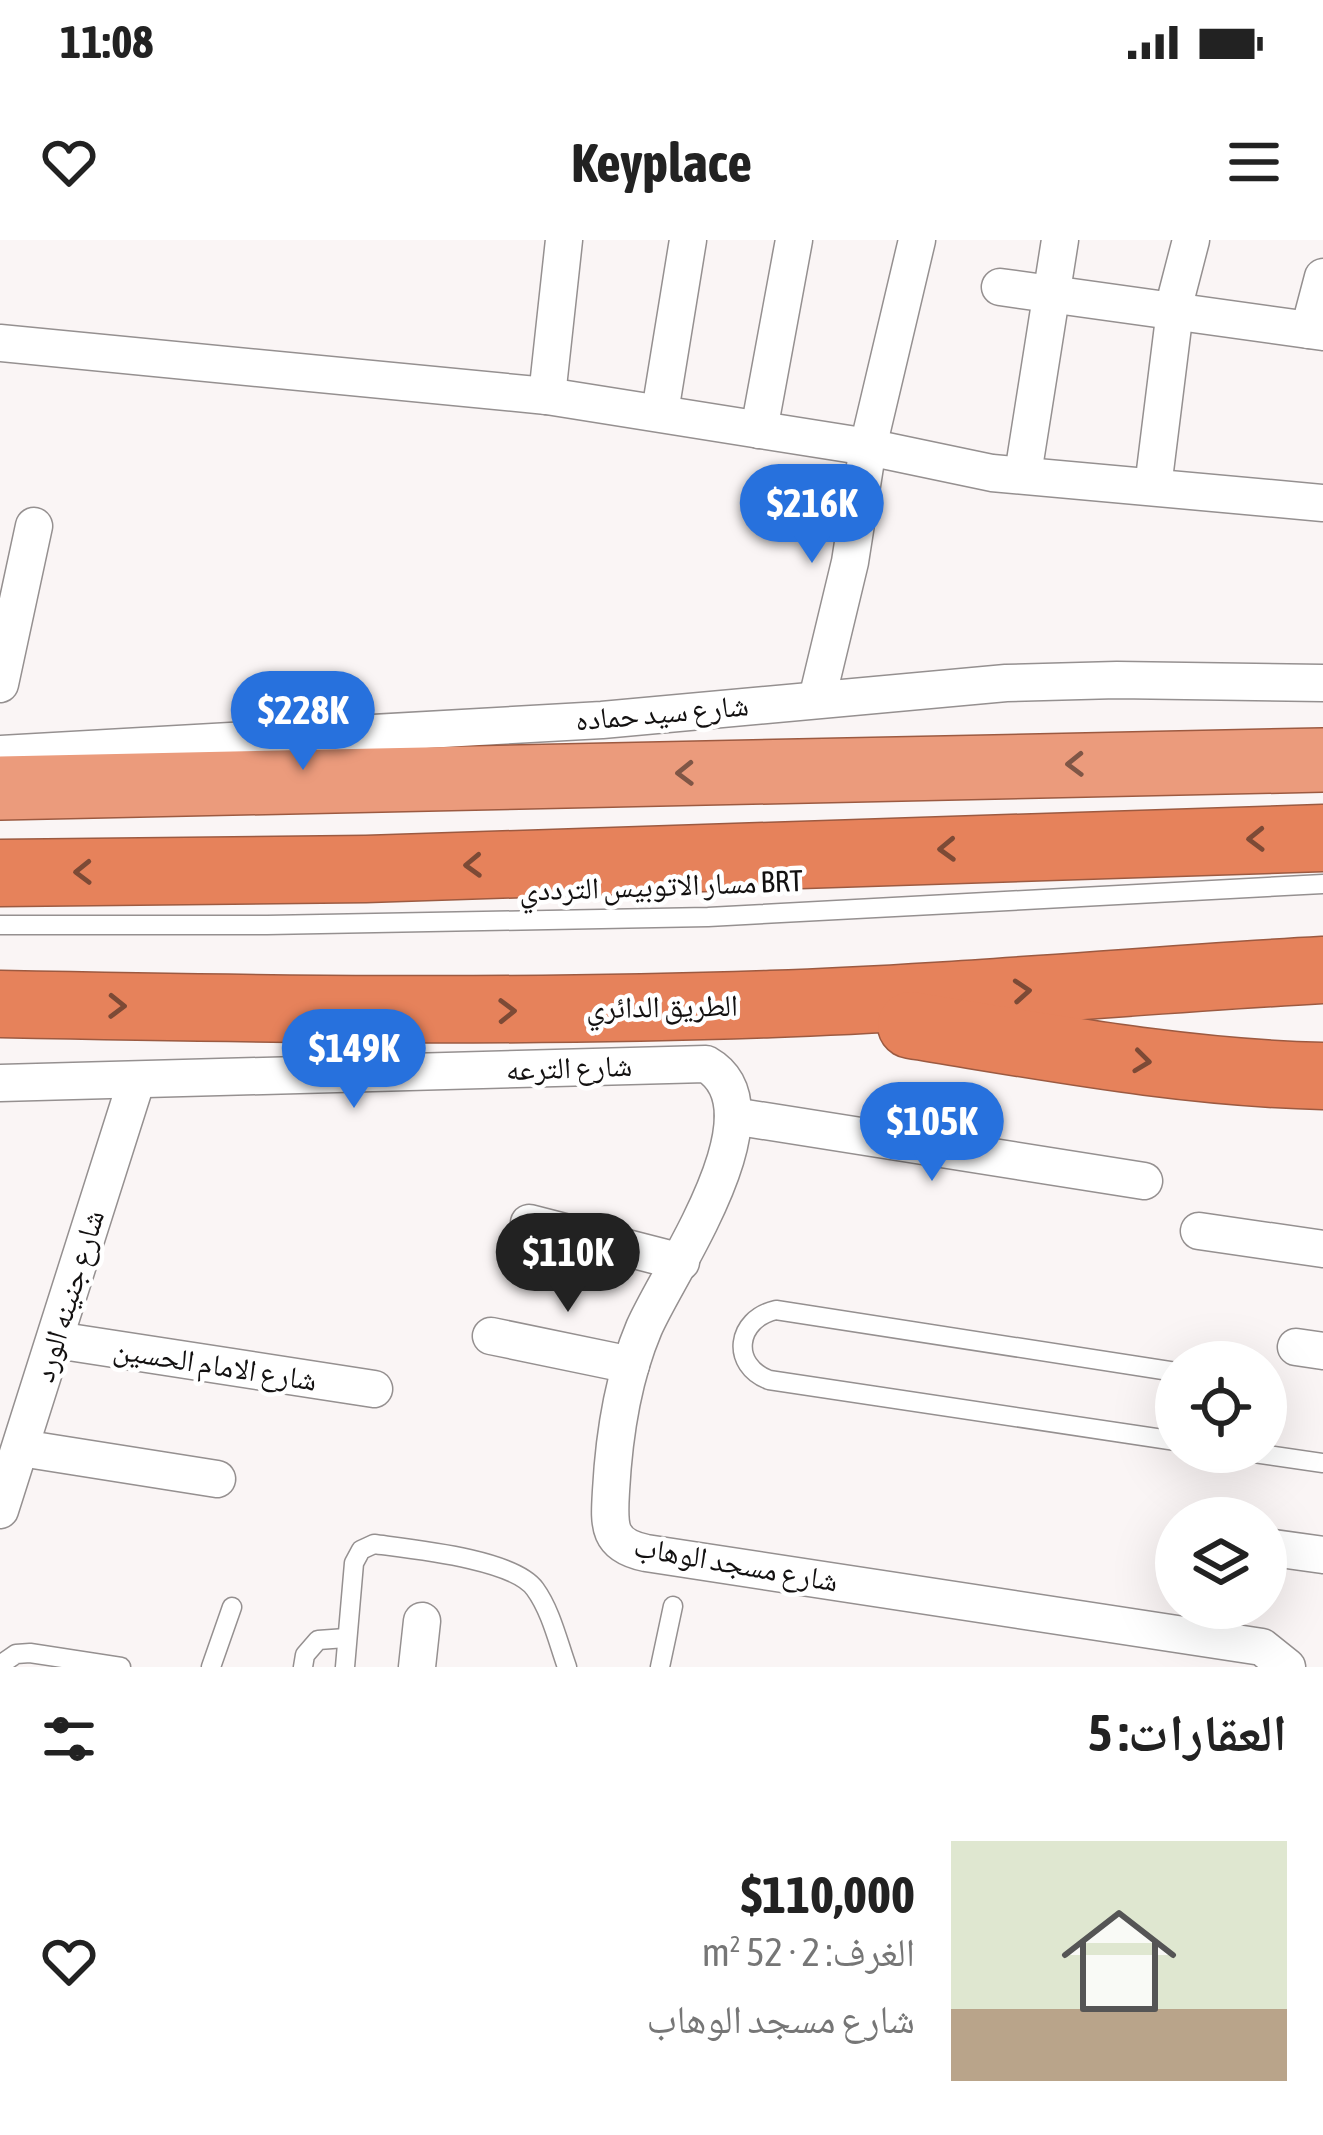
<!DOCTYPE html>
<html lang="ar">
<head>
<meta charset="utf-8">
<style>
  :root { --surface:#fff; --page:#f2f2f2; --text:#222; --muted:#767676; --line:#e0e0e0; --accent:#2771dd }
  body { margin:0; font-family:"Asap Condensed","Noto Naskh Arabic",sans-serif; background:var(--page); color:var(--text); direction:rtl; height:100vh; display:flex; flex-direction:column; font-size:45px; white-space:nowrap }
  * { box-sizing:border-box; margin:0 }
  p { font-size:39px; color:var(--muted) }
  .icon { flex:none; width:66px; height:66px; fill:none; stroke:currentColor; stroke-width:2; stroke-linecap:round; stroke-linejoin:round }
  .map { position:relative; height:1427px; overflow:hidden; direction:ltr }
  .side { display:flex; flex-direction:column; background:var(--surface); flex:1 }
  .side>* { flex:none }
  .fabs { position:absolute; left:1155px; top:1101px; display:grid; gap:24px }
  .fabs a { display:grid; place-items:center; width:132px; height:132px; border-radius:50%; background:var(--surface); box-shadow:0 12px 48px #0002; font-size:60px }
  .price { position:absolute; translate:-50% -102px; padding:0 27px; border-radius:42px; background:var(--accent); color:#fff; font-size:39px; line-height:78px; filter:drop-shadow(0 3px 6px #0008) }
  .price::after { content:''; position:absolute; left:50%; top:72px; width:36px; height:27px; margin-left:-18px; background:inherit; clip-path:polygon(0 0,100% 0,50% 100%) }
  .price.current { background:#222; color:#fff }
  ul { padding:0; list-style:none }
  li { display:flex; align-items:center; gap:36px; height:300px; padding:0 36px }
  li+li { border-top:3px solid var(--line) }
  li span { display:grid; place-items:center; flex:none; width:336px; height:240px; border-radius:0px; color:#555 }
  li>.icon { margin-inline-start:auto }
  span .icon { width:144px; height:144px; fill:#fffc; stroke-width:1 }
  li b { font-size:51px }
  h2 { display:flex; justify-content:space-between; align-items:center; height:144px; padding:0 36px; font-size:51px }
  .status { display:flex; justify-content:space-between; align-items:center; height:84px; padding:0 60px; background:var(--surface); direction:ltr }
  .status svg { height:33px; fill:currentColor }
  header { display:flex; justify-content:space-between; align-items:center; height:156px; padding:0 36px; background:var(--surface); font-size:54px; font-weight:700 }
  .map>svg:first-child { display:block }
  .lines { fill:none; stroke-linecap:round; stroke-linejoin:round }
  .service-casing { stroke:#959090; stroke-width:21 }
  .minor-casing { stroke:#959090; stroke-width:39 }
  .trunk-casing { stroke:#9c5a41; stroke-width:66 }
  .motorway-casing { stroke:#9c5a41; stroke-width:69 }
  .service { stroke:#fff; stroke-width:18 }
  .minor { stroke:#fff; stroke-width:36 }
  .trunk { stroke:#eb9b7c; stroke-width:63 }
  .motorway { stroke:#e6825b; stroke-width:66 }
  .oneway { stroke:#7f5646 }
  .oneway2 { stroke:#7c4a36 }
  .labels { text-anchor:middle; stroke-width:9; stroke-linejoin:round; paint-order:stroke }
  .street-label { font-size:30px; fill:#131111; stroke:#fff }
</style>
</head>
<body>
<div class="status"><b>11:08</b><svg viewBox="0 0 49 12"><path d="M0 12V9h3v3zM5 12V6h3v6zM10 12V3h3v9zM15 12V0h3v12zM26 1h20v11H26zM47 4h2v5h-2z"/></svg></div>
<header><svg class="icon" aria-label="menu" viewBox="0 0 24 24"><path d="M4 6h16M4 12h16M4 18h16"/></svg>Keyplace<svg class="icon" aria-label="heart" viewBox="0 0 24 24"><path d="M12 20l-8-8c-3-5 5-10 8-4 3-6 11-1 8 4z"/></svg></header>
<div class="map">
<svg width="1323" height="1427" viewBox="0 0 1323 1427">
  <rect width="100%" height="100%" fill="#faf5f5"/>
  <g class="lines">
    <g class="service-casing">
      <g id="service">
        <polyline points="0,685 267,685 708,677 1323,644"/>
        <path d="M1176,1132l-400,-62c-40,9 -46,55 -7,70l407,61"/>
        <polyline points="1247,1212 1323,1223"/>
        <polyline points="0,1425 16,1414 30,1413 121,1427"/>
        <polyline points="211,1427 232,1367"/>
        <polyline points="303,1427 305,1415 318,1400 346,1398"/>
        <path d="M345,1427l9,-104 7,-13 13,-6c37,5 140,15 161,45 16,22 23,53 32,78"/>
        <polyline points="660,1427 673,1366"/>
      </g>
    </g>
    <g class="minor-casing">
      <g id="minor">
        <polyline points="1000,47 1323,92"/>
        <polyline points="1309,90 1323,37"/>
        <polyline points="0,103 547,156 868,207 992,233 1323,263"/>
        <polyline points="547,156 564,0"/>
        <polyline points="660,172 688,0"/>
        <polyline points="759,190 794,0"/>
        <polyline points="1023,234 1060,0"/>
        <polyline points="1153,247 1177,54 1191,0"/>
        <polyline points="0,444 34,286"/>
        <polyline points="817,459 850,322 868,207 917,0"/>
        <polyline points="0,514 602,480 1006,443 1117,440 1323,443"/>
        <path d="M0,843l706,-19c79,45 -38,208 -62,264 -22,52 -30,107 -33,163 -2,34 -4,54 35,62l616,94 25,20"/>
        <polyline points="733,876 1144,941"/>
        <polyline points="529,983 681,1022"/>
        <polyline points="1199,991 1323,1009"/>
        <polyline points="491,1096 631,1125"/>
        <polyline points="56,1100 374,1149"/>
        <polyline points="1296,1107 1323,1111"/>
        <polyline points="21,1208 217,1239"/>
        <polyline points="0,1270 136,842"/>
        <polyline points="1266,1307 1323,1315"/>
        <polyline points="417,1427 422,1381"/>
      </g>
    </g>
    <g class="trunk-casing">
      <polyline id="trunk" points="0,548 1323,520"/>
    </g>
    <g class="motorway-casing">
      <g id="motorway">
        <polyline points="0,633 366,629 1323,598"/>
        <path d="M0,764c257,5 514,9 771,0 184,-6 368,-24 552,-34"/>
        <path d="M911,785c137,22 273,48 412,51"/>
      </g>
    </g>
    <use href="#service" class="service"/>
    <use href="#minor" class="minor"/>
    <use href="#trunk" class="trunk"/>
    <use href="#motorway" class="motorway"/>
  </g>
  <defs><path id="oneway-chevron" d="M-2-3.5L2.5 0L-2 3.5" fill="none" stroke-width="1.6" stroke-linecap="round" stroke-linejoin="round" transform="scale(3)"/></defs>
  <g class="oneway">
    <use href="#oneway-chevron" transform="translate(1075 524) rotate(179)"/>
    <use href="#oneway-chevron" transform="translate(685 533) rotate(179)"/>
  </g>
  <g class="oneway2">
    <use href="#oneway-chevron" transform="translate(1256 599) rotate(179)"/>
    <use href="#oneway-chevron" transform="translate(947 609) rotate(178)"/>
    <use href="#oneway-chevron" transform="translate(473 625) rotate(178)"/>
    <use href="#oneway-chevron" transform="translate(83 632) rotate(179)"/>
    <use href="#oneway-chevron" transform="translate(1022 751) rotate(-4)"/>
    <use href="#oneway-chevron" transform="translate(117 766) rotate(1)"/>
    <use href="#oneway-chevron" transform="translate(507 771) rotate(-1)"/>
    <use href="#oneway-chevron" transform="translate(1142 821) rotate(7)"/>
  </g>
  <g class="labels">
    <g class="street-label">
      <text transform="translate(662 473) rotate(-5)" y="10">شارع سيد حماده</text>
      <text transform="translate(661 646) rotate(-2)" y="10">مسار الاتوبيس الترددي BRT</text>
      <text transform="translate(662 767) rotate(-1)" y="10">الطريق الدائري</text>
      <text transform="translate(569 828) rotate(-2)" y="10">شارع الترعه</text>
      <text transform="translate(69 1056) rotate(-73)" y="10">شارع جنينه الورد</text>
      <text transform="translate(215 1125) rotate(9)" y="10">شارع الامام الحسين</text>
      <text transform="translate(736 1324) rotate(10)" y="10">شارع مسجد الوهاب</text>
    </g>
  </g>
</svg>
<div class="fabs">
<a><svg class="icon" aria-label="locate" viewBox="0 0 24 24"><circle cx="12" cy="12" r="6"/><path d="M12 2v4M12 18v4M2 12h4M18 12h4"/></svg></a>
<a><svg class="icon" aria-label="layers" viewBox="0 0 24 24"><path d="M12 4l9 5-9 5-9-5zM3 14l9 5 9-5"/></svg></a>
</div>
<b class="price" style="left:812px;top:326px">$216K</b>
<b class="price" style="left:303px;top:533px">$228K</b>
<b class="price" style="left:354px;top:871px">$149K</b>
<b class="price" style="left:932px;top:944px">$105K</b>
<b class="price current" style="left:568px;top:1075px">$110K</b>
</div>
<section class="side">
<h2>العقارات: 5<svg class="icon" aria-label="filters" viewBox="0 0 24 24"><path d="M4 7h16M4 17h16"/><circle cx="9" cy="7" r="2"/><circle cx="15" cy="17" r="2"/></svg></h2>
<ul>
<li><span style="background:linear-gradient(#dfe7d0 70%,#b9a48a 0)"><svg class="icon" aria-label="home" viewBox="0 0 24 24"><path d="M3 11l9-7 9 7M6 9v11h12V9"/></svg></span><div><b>$110,000</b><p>الغرف: 2 · 52 m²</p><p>شارع مسجد الوهاب</p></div><svg class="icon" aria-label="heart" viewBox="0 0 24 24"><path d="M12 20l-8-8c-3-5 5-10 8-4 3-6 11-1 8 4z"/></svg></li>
</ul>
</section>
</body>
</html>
